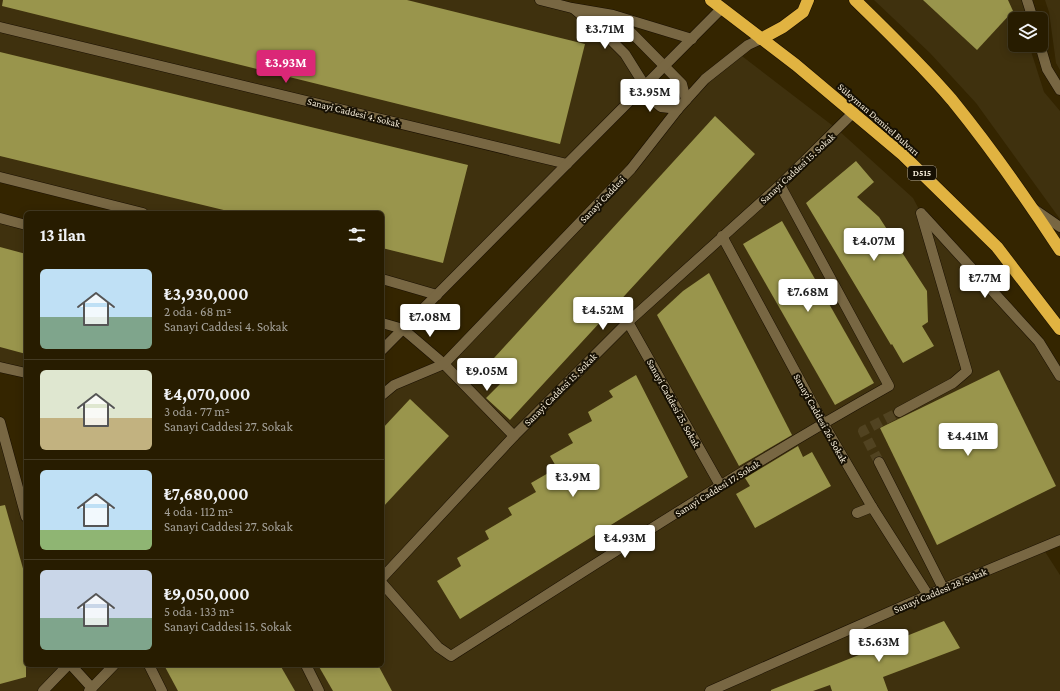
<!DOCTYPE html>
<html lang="tr">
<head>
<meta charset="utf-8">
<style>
  :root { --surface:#271c00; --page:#33290f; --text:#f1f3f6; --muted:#a4a199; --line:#433a22; --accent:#db2777 }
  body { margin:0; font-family:"Crimson Pro",serif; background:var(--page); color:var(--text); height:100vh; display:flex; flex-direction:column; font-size:15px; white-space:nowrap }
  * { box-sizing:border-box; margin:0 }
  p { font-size:13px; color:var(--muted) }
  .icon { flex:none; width:22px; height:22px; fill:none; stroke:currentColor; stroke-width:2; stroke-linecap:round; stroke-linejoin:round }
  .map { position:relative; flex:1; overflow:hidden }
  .side { position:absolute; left:24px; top:211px; width:360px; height:456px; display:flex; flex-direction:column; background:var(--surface); border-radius:6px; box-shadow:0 2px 10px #0003,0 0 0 1px var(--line) }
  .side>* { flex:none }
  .controls { position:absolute; left:1008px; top:12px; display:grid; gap:8px }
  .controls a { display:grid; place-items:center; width:40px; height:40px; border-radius:6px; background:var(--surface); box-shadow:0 2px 10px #0003,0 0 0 1px var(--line); font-size:20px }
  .price { position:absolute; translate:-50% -34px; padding:0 9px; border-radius:4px; background:#fff; color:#222; font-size:13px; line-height:26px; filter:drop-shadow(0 1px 2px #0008) }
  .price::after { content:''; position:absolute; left:50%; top:24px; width:12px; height:9px; margin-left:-6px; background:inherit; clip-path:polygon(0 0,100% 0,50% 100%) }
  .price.selected { background:var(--accent); color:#fff }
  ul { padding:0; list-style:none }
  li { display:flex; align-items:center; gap:12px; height:100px; padding:0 16px }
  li+li { border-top:1px solid var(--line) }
  li span { display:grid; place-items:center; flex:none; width:112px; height:80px; border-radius:6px; color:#555 }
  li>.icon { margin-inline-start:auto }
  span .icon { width:48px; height:48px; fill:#fffc; stroke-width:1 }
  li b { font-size:17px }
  h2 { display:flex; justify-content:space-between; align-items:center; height:48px; padding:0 16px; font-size:17px }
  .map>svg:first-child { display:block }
  .built { fill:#3f310e }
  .building { fill:#99954c }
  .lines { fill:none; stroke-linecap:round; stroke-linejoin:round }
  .minor-tunnel { stroke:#514321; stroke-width:10; stroke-dasharray:10 5; stroke-linecap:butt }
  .minor-casing { stroke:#190f00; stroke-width:11 }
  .highway-casing { stroke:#190f00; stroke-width:13 }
  .minor { stroke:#786743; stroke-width:10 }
  .highway { stroke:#e1b341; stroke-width:12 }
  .labels { text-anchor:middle; stroke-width:4; stroke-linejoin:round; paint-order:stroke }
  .shield { fill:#161003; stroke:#b4ab9a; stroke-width:1 }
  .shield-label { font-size:9px; font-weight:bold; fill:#f7eeda }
  .street-label { font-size:10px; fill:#f7eeda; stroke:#161003 }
</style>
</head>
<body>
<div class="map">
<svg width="1060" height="691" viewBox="0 0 1060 691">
  <rect width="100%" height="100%" fill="#342500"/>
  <g class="built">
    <polygon points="0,0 540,0 572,8 609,38 645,86 437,295 382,279 382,213 143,213 0,177"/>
    <polygon points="874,0 1027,0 1029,6 1022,19 1015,19 1015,45 1029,45 1044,92 1060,111 1060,219 976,103 930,53"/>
    <polygon points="1045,0 1060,0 1060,70 1056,63 1049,12"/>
    <polygon points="738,53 837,129 913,198 921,213 1039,342 1060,376 1060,540 1042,547 1060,575 1060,691 89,691 114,665 382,665 382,395 444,364 631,169 678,109"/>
    <polygon points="0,218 26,225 26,373 0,367"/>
    <polygon points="0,422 26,513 26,665 68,665 43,691 0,691"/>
  </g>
  <g class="building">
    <polygon points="3,0 407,0 585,44 560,144 2,6"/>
    <polygon points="923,0 1008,0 1013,11 977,50"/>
    <polygon points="0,52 468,165 443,263 382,248 382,213 236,213 0,156"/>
    <polygon points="715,116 755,154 510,420 486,398 500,384 484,369"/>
    <polygon points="856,161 874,182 857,197 879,217 927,291 928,322 922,326 934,346 903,363 892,344 891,345 806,203"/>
    <polygon points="782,221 874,383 835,405 743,244"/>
    <polygon points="0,247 26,254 26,354 0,347"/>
    <polygon points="709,273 792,435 739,466 657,315 683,291"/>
    <polygon points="999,370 1056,486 937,545 880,428"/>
    <polygon points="636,375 688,477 460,619 437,581 461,566 457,558 489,539 485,531 512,515 508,508 536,492 531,483 557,468 550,456 573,443 568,434 592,421 588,412 613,397 609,391"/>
    <polygon points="410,399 449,436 382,508 382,429"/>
    <polygon points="798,446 803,457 812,452 831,486 755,528 736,494 750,486 745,478"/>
    <polygon points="5,505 26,579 26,677 0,684 0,506"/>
    <polygon points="944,621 960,648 883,677 888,691 832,691 830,685 813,691 771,691 771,690"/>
    <polygon points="164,665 280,665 295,691 178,691"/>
    <polygon points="318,665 378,665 392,691 333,691"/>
  </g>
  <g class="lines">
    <polyline class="minor-tunnel" points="879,462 863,431 899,412"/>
    <g class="minor-casing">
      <g id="minor">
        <polyline points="540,0 572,8 613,15 692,39"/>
        <polyline points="1027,0 1033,19"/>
        <polyline points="574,9 609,38 625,54 645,86 649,97 661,107 678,109"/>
        <polyline points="615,16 682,84 686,100"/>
        <polyline points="0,27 567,164"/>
        <polyline points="1040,45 1047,69 1060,90"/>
        <polyline points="0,177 143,213"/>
        <polyline points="1034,209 1060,227"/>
        <polyline points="923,215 1039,342 1060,376"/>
        <polyline points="0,218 26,225"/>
        <polyline points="722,236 823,423 872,507 928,595"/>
        <polyline points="382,279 437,295"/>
        <polyline points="628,322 720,485"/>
        <polyline points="382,323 403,329 444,364 514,436"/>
        <polyline points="382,350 721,9"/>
        <polyline points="0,367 26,373"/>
        <polyline points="382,395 394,385 444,364 631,169 678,109 705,79 748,45 761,39"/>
        <polyline points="899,412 953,383 967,371 921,213"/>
        <polyline points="0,422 26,517"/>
        <polyline points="879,462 943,588"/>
        <polyline points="857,513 872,507"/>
        <polyline points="382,578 514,436 628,322 780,185 854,112"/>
        <path d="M382,583l56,64 13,9c145,-92 288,-186 438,-270l-109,-201"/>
        <polyline points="71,665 92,688"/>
        <polyline points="149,665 162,691"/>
        <polyline points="306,665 319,691"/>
        <polyline points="43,691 68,665"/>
        <polyline points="89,691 114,665"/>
        <polyline points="710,691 928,595 1060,540"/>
      </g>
    </g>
    <g class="highway-casing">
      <g id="highway">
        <polyline points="711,0 796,65 903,155 997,247 1060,329"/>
        <path d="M855,0c33,32 67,65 97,100 39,48 74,98 108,150"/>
        <polyline points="761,39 783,27 803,12 808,0"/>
      </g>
    </g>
    <use href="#minor" class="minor"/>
    <use href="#highway" class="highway"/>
  </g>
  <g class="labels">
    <rect class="shield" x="908" y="166" width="28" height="14" rx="3"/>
    <g class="shield-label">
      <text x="922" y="176">D515</text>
    </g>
    <g class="street-label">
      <text transform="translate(354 112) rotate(14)" y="4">Sanayi Caddesi 4. Sokak</text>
      <text transform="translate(879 119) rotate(41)" y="4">Süleyman Demirel Bulvarı</text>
      <text transform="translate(797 168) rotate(-43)" y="4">Sanayi Caddesi 15. Sokak</text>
      <text transform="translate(602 199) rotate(-46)" y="4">Sanayi Caddesi</text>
      <text transform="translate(560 389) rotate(-45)" y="4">Sanayi Caddesi 15. Sokak</text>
      <text transform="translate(674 403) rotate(61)" y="4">Sanayi Caddesi 25. Sokak</text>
      <text transform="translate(821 418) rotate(61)" y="4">Sanayi Caddesi 26. Sokak</text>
      <text transform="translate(717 488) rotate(-32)" y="4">Sanayi Caddesi 17. Sokak</text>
      <text transform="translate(940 590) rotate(-23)" y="4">Sanayi Caddesi 28. Sokak</text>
    </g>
  </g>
</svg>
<div class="controls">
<a><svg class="icon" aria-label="layers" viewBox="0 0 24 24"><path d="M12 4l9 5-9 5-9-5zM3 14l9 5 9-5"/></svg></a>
</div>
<b class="price" style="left:605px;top:50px">₺3.71M</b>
<b class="price selected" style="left:286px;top:84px">₺3.93M</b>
<b class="price" style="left:650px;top:113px">₺3.95M</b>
<b class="price" style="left:874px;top:262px">₺4.07M</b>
<b class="price" style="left:985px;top:299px">₺7.7M</b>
<b class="price" style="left:808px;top:313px">₺7.68M</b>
<b class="price" style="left:603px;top:331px">₺4.52M</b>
<b class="price" style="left:430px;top:338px">₺7.08M</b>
<b class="price" style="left:487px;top:392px">₺9.05M</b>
<b class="price" style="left:968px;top:457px">₺4.41M</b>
<b class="price" style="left:573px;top:498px">₺3.9M</b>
<b class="price" style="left:625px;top:559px">₺4.93M</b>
<b class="price" style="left:879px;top:663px">₺5.63M</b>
<section class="side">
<h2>13 ilan<svg class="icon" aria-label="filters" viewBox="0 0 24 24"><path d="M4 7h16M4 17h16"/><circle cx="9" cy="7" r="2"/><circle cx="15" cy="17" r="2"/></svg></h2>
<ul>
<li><span style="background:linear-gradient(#bfe0f5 60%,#7fa58c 0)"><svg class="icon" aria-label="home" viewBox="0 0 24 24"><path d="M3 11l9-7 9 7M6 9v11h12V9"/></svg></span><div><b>₺3,930,000</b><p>2 oda · 68 m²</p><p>Sanayi Caddesi 4. Sokak</p></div></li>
<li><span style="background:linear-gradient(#dfe7d0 60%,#c2b280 0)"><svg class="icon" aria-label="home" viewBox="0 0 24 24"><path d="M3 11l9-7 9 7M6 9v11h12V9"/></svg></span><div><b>₺4,070,000</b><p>3 oda · 77 m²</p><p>Sanayi Caddesi 27. Sokak</p></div></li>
<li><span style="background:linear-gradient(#bfe0f5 75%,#8fb573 0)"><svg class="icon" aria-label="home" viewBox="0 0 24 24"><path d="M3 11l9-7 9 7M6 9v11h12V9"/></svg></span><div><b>₺7,680,000</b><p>4 oda · 112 m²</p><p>Sanayi Caddesi 27. Sokak</p></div></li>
<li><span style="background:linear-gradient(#c9d6e8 60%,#7fa58c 0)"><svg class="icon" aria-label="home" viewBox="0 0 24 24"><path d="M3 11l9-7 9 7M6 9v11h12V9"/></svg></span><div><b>₺9,050,000</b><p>5 oda · 133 m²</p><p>Sanayi Caddesi 15. Sokak</p></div></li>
</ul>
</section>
</div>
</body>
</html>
